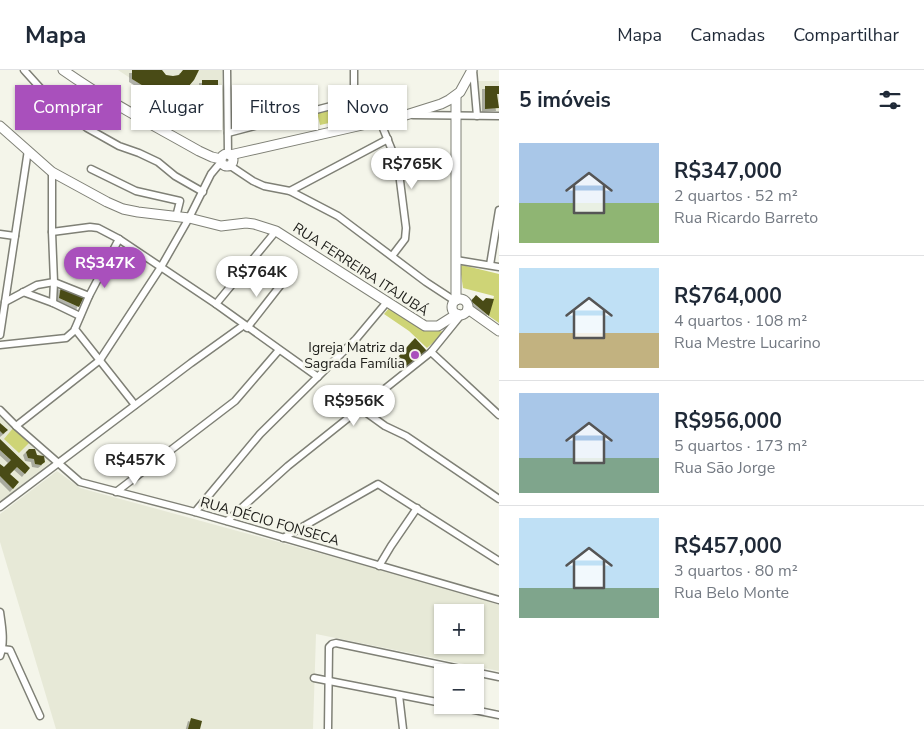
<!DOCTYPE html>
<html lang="pt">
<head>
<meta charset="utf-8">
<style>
  :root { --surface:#fff; --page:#f6f6f7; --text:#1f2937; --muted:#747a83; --line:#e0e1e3; --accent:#a950bc }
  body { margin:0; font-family:"Nunito Sans",sans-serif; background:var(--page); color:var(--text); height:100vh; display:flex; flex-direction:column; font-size:19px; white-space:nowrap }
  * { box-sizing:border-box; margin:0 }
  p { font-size:16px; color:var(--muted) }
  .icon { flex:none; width:28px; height:28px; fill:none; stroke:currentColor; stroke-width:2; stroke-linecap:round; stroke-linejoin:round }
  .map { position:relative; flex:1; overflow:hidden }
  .sheet { display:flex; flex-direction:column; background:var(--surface); width:425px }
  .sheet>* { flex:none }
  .hud { position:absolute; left:15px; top:15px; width:409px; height:45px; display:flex; gap:10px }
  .fabs { position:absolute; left:434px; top:534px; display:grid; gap:10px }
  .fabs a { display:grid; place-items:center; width:50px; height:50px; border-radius:0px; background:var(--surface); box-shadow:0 1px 4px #0004; font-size:25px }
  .price { position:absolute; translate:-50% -42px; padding:0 11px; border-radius:18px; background:#fff; color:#222; font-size:16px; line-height:32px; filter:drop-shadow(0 1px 2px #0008) }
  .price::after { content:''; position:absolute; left:50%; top:30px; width:15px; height:11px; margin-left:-8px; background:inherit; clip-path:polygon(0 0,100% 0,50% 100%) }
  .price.active { background:var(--accent); color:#fff }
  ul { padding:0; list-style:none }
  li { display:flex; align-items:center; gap:15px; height:125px; padding:0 20px }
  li+li { border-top:1px solid var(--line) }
  li span { display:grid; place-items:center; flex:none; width:140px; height:100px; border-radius:0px; color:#555 }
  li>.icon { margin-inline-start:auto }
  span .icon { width:60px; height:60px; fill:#fffc; stroke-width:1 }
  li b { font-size:21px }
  h2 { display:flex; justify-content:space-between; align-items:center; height:60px; padding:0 20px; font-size:21px }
  .pill { padding:0 18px; border-radius:0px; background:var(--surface); box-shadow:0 1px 4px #0004; font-size:18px; line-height:45px }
  .pill.active { background:var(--accent); color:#fff }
  header { display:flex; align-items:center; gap:30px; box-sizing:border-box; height:70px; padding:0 25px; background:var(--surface); border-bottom:1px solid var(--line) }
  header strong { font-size:24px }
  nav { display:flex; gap:28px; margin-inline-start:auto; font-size:18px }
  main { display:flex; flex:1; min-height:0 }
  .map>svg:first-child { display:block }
  .built { fill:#e7e9d7; fill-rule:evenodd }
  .green { fill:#ced476 }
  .building { fill:#494c12; filter:url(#shadow) }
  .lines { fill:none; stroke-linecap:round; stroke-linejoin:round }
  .street-casing { stroke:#7f8076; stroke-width:9 }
  .secondary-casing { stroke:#7f8076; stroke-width:11 }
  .street { stroke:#fff; stroke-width:6 }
  .secondary { stroke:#fff; stroke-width:9 }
  .poi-dot { fill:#a950bc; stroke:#f4f5ea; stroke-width:2 }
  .labels { text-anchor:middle; stroke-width:5; stroke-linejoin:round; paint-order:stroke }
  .street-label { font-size:14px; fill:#20201c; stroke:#f4f5ea }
  .poi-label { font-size:14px; fill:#20201c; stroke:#f4f5ea; text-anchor:end }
</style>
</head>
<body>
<header>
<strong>Mapa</strong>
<nav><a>Mapa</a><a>Camadas</a><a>Compartilhar</a></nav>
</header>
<main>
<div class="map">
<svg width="499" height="659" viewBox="0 0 499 659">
  <defs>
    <filter id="shadow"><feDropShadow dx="-3" dy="3" stdDeviation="0" flood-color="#0004"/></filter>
  </defs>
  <rect width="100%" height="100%" fill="#f4f5ea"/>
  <g class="built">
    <polygon points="118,0 222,0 222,21 201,22 201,55"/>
    <polygon points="478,11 499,11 499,41 480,41"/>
    <polygon points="0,344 51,392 0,432"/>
    <path d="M57,401l23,17 382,104 37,13v66l-183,-37 -3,95h-257l-56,-187v-28zM442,542h33v33h-33z"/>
  </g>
  <g class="green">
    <polygon points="349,35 352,48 320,55 317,42"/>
    <polygon points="462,195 499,204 499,253 489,246 494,226 463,218 460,197"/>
    <polygon points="390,237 434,260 445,262 427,278 409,261 384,244"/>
    <polygon points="14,357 30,372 19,383 4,369"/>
  </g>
  <g class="building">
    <polygon points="132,0 162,0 166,5 173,6 179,5 183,0 199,0 194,10 188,17 172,21 164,20 156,15 150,20 132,9"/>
    <rect x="202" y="10" width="16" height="8"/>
    <polygon points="485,16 499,16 499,24 497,24 499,38 485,39"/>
    <polygon points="198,27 198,45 191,46 181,40 180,28"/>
    <polygon points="61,216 84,227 79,237 59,228"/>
    <polygon points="476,225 483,231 486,228 494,229 489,246 471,231"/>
    <polygon points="415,268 427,281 408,298 399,286"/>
    <polygon points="0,353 8,360 3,364 0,361"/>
    <polygon points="0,369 30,398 25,404 17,397 10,404 19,412 13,419 0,406 0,394 4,397 11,390 0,380"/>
    <polygon points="29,379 35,379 37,385 44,386 45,392 41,395 35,394 34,389 28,388 26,382"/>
    <polygon points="191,648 202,651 200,659 188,659"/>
  </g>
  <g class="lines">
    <g class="street-casing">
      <g id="street">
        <polyline points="24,0 52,31 87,58 119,76 139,83 158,92 175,106 203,122"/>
        <polyline points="227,0 228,84"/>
        <polyline points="354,0 354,30"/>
        <polyline points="473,0 477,46"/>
        <polyline points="413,45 499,46"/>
        <polyline points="380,51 398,95 406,158 405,169 392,186"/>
        <polyline points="228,63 354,30 359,55"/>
        <polyline points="229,95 253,111 264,116 290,121 338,146 426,212 455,231"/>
        <polyline points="91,99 136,121 180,131 176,147"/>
        <polyline points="52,102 52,162 54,212 53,233"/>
        <polyline points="290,121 388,69"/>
        <polyline points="52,162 90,157 98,158 119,169 216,234 318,307"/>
        <polyline points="0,164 15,166"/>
        <polyline points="456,190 499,197"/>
        <polyline points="490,195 499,140"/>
        <polyline points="23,222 53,233 80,246"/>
        <polyline points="5,232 37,215 54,212 89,226"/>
        <polyline points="216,234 276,161"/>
        <polyline points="247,258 283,212"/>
        <polyline points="75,259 135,335"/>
        <polyline points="0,265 28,80"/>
        <polyline points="0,275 66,268 74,261 89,226 119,169"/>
        <polyline points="431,282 499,345"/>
        <polyline points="360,338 385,356 406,366 499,429"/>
        <polyline points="0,340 16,356 80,412 195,442 499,530"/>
        <polyline points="16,356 100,290 161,197 189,148 211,104 221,92"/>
        <polyline points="116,422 235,331 279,280"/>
        <polyline points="0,437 191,293 244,255"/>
        <polyline points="195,442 260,364 356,269 387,232"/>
        <polyline points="227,451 288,396 431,282 461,245"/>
        <polyline points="283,468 378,414 499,491"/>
        <polyline points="379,496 391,476 417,438"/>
        <path d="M0,542c2,14 5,30 0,44"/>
        <polyline points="2,579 10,580 40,646"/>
        <polyline points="314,608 442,633"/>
        <polyline points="399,625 403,659"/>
        <polyline points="450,635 499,645"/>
        <polyline points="328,659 329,577 332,574 336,573 499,607"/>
      </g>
    </g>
    <g class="secondary-casing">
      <g id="secondary">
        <path d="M63,0c44,31 90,55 136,81l13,6 9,2"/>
        <polyline points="0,56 52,102 107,132 123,139 138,142 189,148 221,156 246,153 254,154 276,161 425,256 438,256 457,244"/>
        <circle cx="227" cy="90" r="6"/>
        <polyline points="230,85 406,45 441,34 449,30 460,22 472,0"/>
        <circle cx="460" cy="237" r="8"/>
        <polyline points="456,230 456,26"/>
        <polyline points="468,239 499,261"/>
      </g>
    </g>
    <use href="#street" class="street"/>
    <use href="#secondary" class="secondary"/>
  </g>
  <circle class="poi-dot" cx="415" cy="285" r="5"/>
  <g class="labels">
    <g class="street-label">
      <text transform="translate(361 199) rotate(33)" y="5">RUA FERREIRA ITAJUBÁ</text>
      <text transform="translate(270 451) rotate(16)" y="5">RUA DÉCIO FONSECA</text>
    </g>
    <g class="poi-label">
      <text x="405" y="282">Igreja Matriz da<tspan x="405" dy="16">Sagrada Família</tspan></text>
    </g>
  </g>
</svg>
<div class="fabs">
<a>+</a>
<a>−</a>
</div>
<b class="price" style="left:412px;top:120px">R$765K</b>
<b class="price active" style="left:105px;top:219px">R$347K</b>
<b class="price" style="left:257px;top:228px">R$764K</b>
<b class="price" style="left:354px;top:357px">R$956K</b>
<b class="price" style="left:135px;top:416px">R$457K</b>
<div class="hud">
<a class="pill active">Comprar</a>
<a class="pill">Alugar</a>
<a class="pill">Filtros</a>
<a class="pill">Novo</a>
</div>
</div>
<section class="sheet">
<h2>5 imóveis<svg class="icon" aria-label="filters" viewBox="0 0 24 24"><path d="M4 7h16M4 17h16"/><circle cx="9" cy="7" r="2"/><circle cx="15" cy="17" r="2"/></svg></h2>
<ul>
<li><span style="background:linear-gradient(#a9c7e8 60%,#8fb573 0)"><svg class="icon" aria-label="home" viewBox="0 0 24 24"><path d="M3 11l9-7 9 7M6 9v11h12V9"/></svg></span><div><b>R$347,000</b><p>2 quartos · 52 m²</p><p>Rua Ricardo Barreto</p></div></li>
<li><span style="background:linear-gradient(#bfe0f5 65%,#c2b280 0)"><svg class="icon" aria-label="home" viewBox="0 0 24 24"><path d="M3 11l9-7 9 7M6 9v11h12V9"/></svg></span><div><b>R$764,000</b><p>4 quartos · 108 m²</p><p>Rua Mestre Lucarino</p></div></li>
<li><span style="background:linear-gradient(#a9c7e8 65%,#7fa58c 0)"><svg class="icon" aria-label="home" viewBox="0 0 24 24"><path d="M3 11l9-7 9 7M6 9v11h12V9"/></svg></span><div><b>R$956,000</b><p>5 quartos · 173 m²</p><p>Rua São Jorge</p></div></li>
<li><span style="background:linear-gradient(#bfe0f5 70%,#7fa58c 0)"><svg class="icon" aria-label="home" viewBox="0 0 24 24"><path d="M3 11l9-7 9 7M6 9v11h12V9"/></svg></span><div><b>R$457,000</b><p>3 quartos · 80 m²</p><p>Rua Belo Monte</p></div></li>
</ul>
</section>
</main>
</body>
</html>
